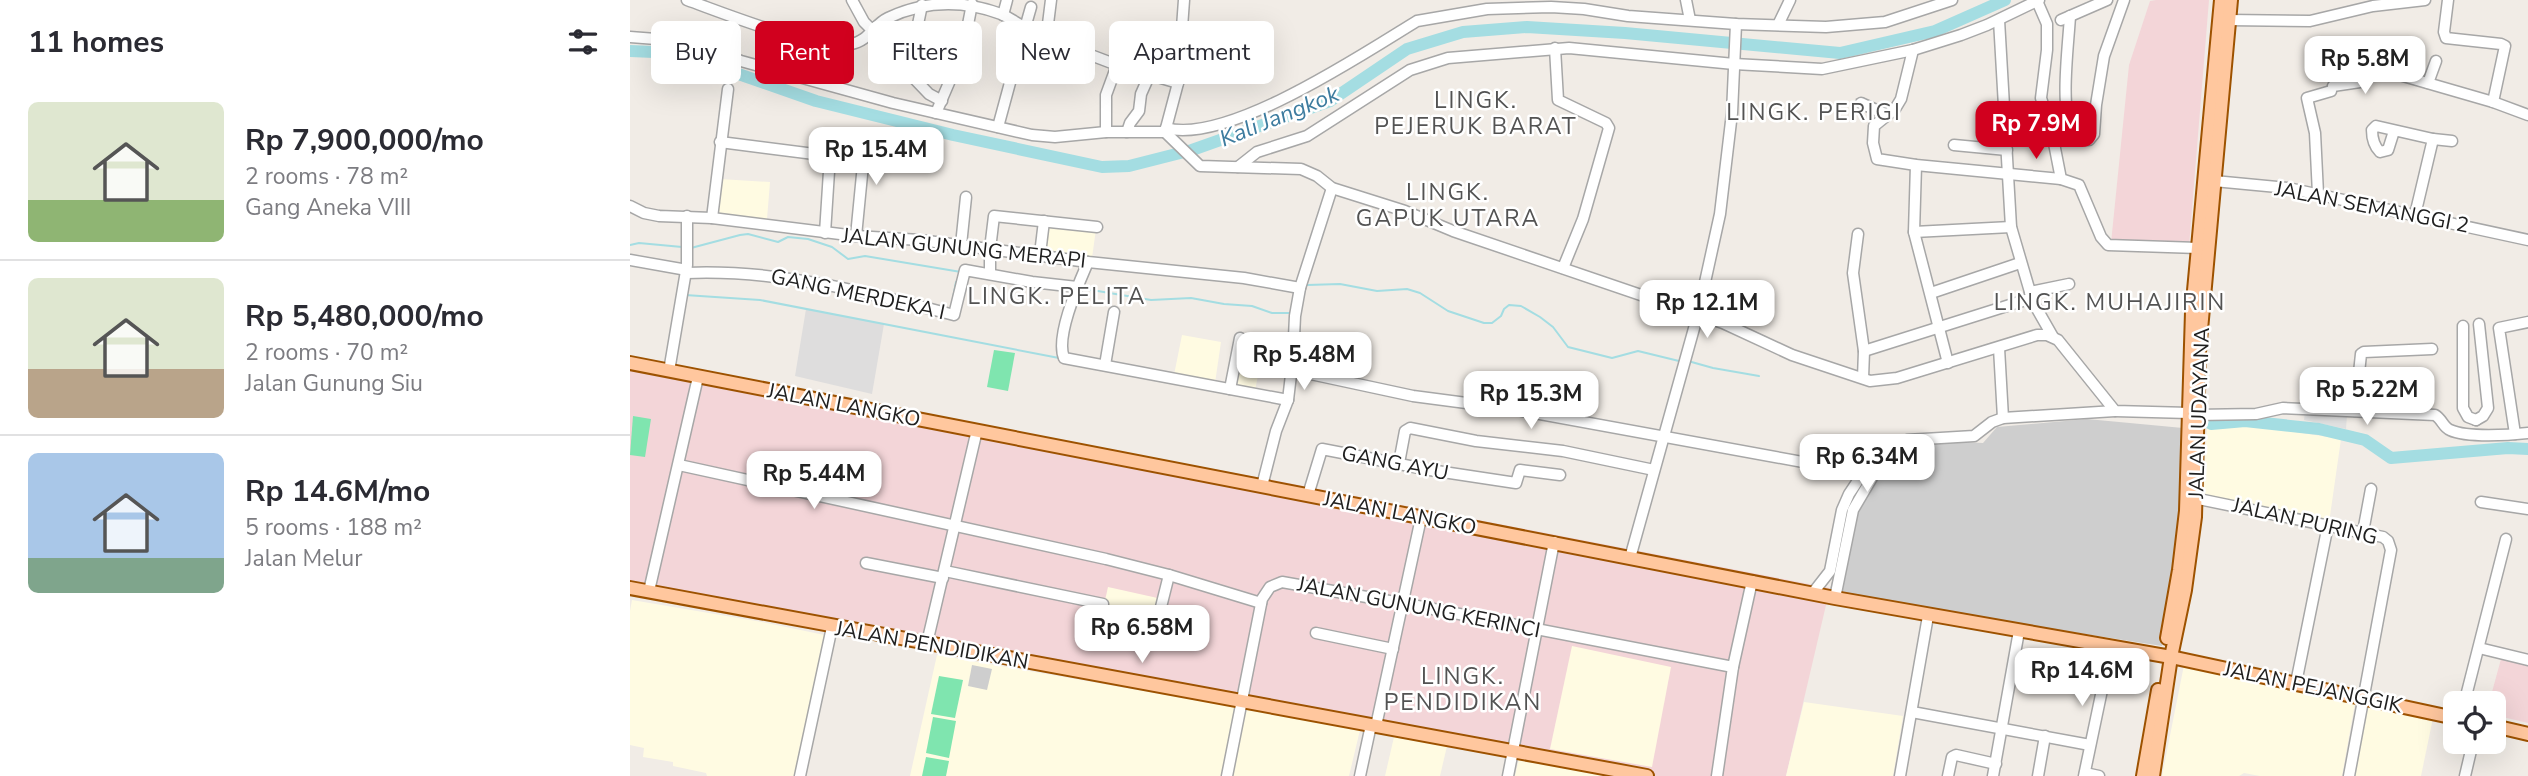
<!DOCTYPE html>
<html lang="en">
<head>
<meta charset="utf-8">
<style>
  :root { --surface:#fff; --page:#f7f7f7; --text:#2b2b33; --muted:#7c7c81; --line:#e1e1e2; --accent:#d1001e }
  body { margin:0; font-family:"Nunito Sans",sans-serif; background:var(--page); color:var(--text); height:100vh; display:flex; flex-direction:column; font-size:26px; white-space:nowrap }
  * { box-sizing:border-box; margin:0 }
  p { font-size:23px; color:var(--muted) }
  .icon { flex:none; width:38px; height:38px; fill:none; stroke:currentColor; stroke-width:2; stroke-linecap:round; stroke-linejoin:round }
  .map { position:relative; flex:1; overflow:hidden }
  .panel { display:flex; flex-direction:column; background:var(--surface); width:630px }
  .panel>* { flex:none }
  .top-card { position:absolute; left:21px; top:21px; width:665px; height:63px; display:flex; gap:14px }
  .tools { position:absolute; left:1813px; top:691px; display:grid; gap:14px }
  .tools a { display:grid; place-items:center; width:63px; height:63px; border-radius:10px; background:var(--surface); box-shadow:0 7px 28px #0002; font-size:35px }
  .price { position:absolute; translate:-50% -60px; padding:0 16px; border-radius:14px; background:#fff; color:#222; font-size:23px; line-height:46px; filter:drop-shadow(0 2px 4px #0008) }
  .price::after { content:''; position:absolute; left:50%; top:42px; width:21px; height:16px; margin-left:-10px; background:inherit; clip-path:polygon(0 0,100% 0,50% 100%) }
  .price.selected { background:var(--accent); color:#fff }
  ul { padding:0; list-style:none }
  li { display:flex; align-items:center; gap:21px; height:175px; padding:0 28px }
  li+li { border-top:2px solid var(--line) }
  li span { display:grid; place-items:center; flex:none; width:196px; height:140px; border-radius:10px; color:#555 }
  li>.icon { margin-inline-start:auto }
  span .icon { width:84px; height:84px; fill:#fffc; stroke-width:1 }
  li b { font-size:30px }
  h2 { display:flex; justify-content:space-between; align-items:center; height:84px; padding:0 28px; font-size:30px }
  .pill { padding:0 24px; border-radius:10px; background:var(--surface); box-shadow:0 7px 28px #0002; font-size:24px; line-height:63px }
  .pill.selected { background:var(--accent); color:#fff }
  main { display:flex; flex:1; min-height:0 }
  .map>svg:first-child { display:block }
  .residential { fill:#dedddd }
  .commercial { fill:#f3d5d8 }
  .education { fill:#fffbe2 }
  .religious { fill:#cecece }
  .pitch { fill:#7fe5af }
  .parking { fill:#e0e0e0 }
  .lines { fill:none; stroke-linecap:round; stroke-linejoin:round }
  .stream { stroke:#a4dde2; stroke-width:2 }
  .river { stroke:#a4dde2; stroke-width:12 }
  .minor-casing { stroke:#a7a7a7; stroke-width:13 }
  .major-casing { stroke:#9d5200; stroke-width:16 }
  .minor { stroke:#fff; stroke-width:10 }
  .major { stroke:#ffc79e; stroke-width:12 }
  .labels { text-anchor:middle; stroke-width:5; stroke-linejoin:round; paint-order:stroke }
  .street-label { font-size:21px; fill:#202020; stroke:#fff }
  .neighbourhood-label { font-size:23px; letter-spacing:2px; fill:#535353; stroke:#fff }
  .water-label { font-size:23px; font-style:italic; fill:#3d7c9f; stroke:#fff }
</style>
</head>
<body>
<main>
<section class="panel">
<h2>11 homes<svg class="icon" aria-label="filters" viewBox="0 0 24 24"><path d="M4 7h16M4 17h16"/><circle cx="9" cy="7" r="2"/><circle cx="15" cy="17" r="2"/></svg></h2>
<ul>
<li><span style="background:linear-gradient(#dfe7d0 70%,#8fb573 0)"><svg class="icon" aria-label="home" viewBox="0 0 24 24"><path d="M3 11l9-7 9 7M6 9v11h12V9"/></svg></span><div><b>Rp 7,900,000/mo</b><p>2 rooms · 78 m²</p><p>Gang Aneka VIII</p></div></li>
<li><span style="background:linear-gradient(#dfe7d0 65%,#b9a48a 0)"><svg class="icon" aria-label="home" viewBox="0 0 24 24"><path d="M3 11l9-7 9 7M6 9v11h12V9"/></svg></span><div><b>Rp 5,480,000/mo</b><p>2 rooms · 70 m²</p><p>Jalan Gunung Siu</p></div></li>
<li><span style="background:linear-gradient(#a9c7e8 75%,#7fa58c 0)"><svg class="icon" aria-label="home" viewBox="0 0 24 24"><path d="M3 11l9-7 9 7M6 9v11h12V9"/></svg></span><div><b>Rp 14.6M/mo</b><p>5 rooms · 188 m²</p><p>Jalan Melur</p></div></li>
</ul>
</section>
<div class="map">
<svg width="1898" height="776" viewBox="0 0 1898 776">
  <rect width="100%" height="100%" fill="#f1ece6"/>
  <polygon class="residential" points="176,309 254,324 242,394 165,376"/>
  <g class="commercial">
    <polygon points="1526,0 1579,0 1559,246 1481,243 1499,65 1520,1"/>
    <polygon points="0,361 637,479 1200,588 1156,776 1027,776 0,587"/>
    <polygon points="1871,659 1898,665 1898,723 1864,715 1864,704 1859,703"/>
  </g>
  <g class="education">
    <polygon points="90,179 140,182 137,219 87,215"/>
    <polygon points="417,223 466,229 462,258 413,252"/>
    <polygon points="552,335 591,342 585,383 544,375"/>
    <polygon points="610,367 629,370 625,391 607,387"/>
    <polygon points="1620,425 1711,439 1699,523 1573,495 1577,428"/>
    <polygon points="478,587 532,599 522,635 470,623"/>
    <polygon points="2,600 132,622 204,637 174,776 77,776 76,773 43,766 43,762 13,757 14,748 0,745 0,611"/>
    <polygon points="942,646 1041,667 1022,767 920,749"/>
    <polygon points="307,655 611,708 596,776 280,776"/>
    <polygon points="1554,665 1725,703 1712,776 1630,776 1614,773 1609,776 1532,776"/>
    <polygon points="1174,702 1273,716 1263,776 1156,776"/>
    <polygon points="1735,704 1803,718 1791,776 1724,776"/>
    <polygon points="616,709 730,730 719,776 603,776"/>
    <polygon points="764,737 817,746 810,776 755,776"/>
    <polygon points="889,759 979,776 885,776"/>
  </g>
  <g class="religious">
    <polygon points="1457,419 1553,428 1553,504 1532,646 1199,594 1221,501 1231,477 1265,453 1293,440 1353,443 1367,427"/>
    <polygon points="342,665 362,669 357,690 338,686"/>
  </g>
  <g class="pitch">
    <polygon points="364,350 385,353 378,391 357,387"/>
    <polygon points="3,416 21,419 15,457 0,455"/>
    <polygon points="309,676 333,680 325,718 301,714"/>
    <polygon points="303,717 326,721 319,758 296,753"/>
    <polygon points="296,757 319,761 316,776 292,776"/>
  </g>
  <polygon class="parking" points="1675,412 1717,414 1716,429 1674,420"/>
  <g class="lines">
    <g class="stream">
      <polyline points="0,245 9,243 52,247"/>
      <polyline points="61,248 110,235 118,234 148,242 158,237 178,239 202,247 218,259 235,256 331,272"/>
      <polyline points="677,285 710,284 747,291 777,289 790,293 818,311 854,323 862,323 871,316 874,309 879,305 891,306 910,317 923,327 938,347 982,358 1008,351 1049,361"/>
      <polyline points="450,288 521,300 561,298 594,304 622,306 642,313 661,313"/>
      <polyline points="55,295 130,300 429,358"/>
      <polyline points="323,298 326,282 329,282"/>
      <polyline points="1058,361 1083,368 1129,376"/>
    </g>
    <g class="river">
      <polyline points="0,51 48,53 186,101 323,135 472,167 499,166 562,150 700,101 777,49 833,32 897,27 995,33 1210,53 1305,31 1375,0"/>
      <polyline points="1581,424 1615,421 1689,429 1735,440 1761,458 1878,448 1898,449"/>
    </g>
    <g class="minor-casing">
      <g id="minor">
        <path d="M57,0c39,14 125,49 164,44 18,-3 22,-19 37,-26 38,-18 75,-18 113,-4 15,7 27,17 42,23l5,-13 3,-24"/>
        <polyline points="222,0 234,22 243,31"/>
        <polyline points="1056,0 1060,20"/>
        <polyline points="1818,0 1814,32 1816,38 1871,44 1875,46 1863,102"/>
        <polyline points="1407,1 1417,24 1417,50 1411,98 1422,133 1431,179 1449,185 1471,237 1478,245 1568,248"/>
        <polyline points="373,15 377,0"/>
        <path d="M1440,16c-2,34 -10,89 2,120l7,4h10l5,-6 2,-29 8,-49 20,-56"/>
        <polyline points="1369,20 1381,227 1403,302 1423,337"/>
        <polyline points="1431,20 1477,0"/>
        <polyline points="1598,20 1680,21 1743,6 1795,0"/>
        <polyline points="1148,25 1160,0"/>
        <polyline points="395,28 401,7"/>
        <polyline points="0,37 52,41 111,61 263,103 402,135 425,137 476,132 535,132"/>
        <polyline points="413,37 487,65 548,83"/>
        <polyline points="925,48 928,100 976,123 979,128 953,219 933,268"/>
        <polyline points="1283,50 1271,99 1265,109 1244,126 1243,143 1247,159 1286,165 1431,179"/>
        <polyline points="267,72 270,67 275,69 299,94 312,101"/>
        <polyline points="278,72 292,5"/>
        <polyline points="1696,72 1713,65 1735,65 1863,102 1898,115"/>
        <polyline points="1769,74 1777,56"/>
        <polyline points="1798,83 1806,61"/>
        <polyline points="1703,86 1730,82 1735,65"/>
        <polyline points="1231,103 1257,115"/>
        <polyline points="306,113 333,50 342,4"/>
        <polyline points="368,127 391,42 397,30"/>
        <path d="M536,128c61,17 197,-74 251,-107l70,-12 64,-2 33,2 44,7 108,8 90,3 59,-5 67,-22"/>
        <polyline points="1377,129 1422,133"/>
        <path d="M1764,131l-6,19 -8,2c-6,-6 -8,-13 -8,-22l4,-4 57,13 -18,76"/>
        <polyline points="476,132 476,95 487,65"/>
        <polyline points="497,132 500,123 509,111 511,94 519,76"/>
        <polyline points="535,132 570,166 671,169 687,176 702,188 775,211 823,231 1093,323 1162,355 1240,381 1267,378 1407,335 1417,335 1428,340 1485,411 1559,413"/>
        <polyline points="535,132 548,83 554,0"/>
        <polyline points="1803,139 1822,141"/>
        <polyline points="90,142 200,156 195,233"/>
        <polyline points="1324,145 1377,150"/>
        <polyline points="1286,165 1284,232 1318,363"/>
        <polyline points="608,167 627,152 677,136 780,70 818,58 939,48 1104,64 1192,69 1283,50 1331,35 1357,25 1409,0"/>
        <polyline points="1584,181 1658,188 1898,240"/>
        <polyline points="1688,194 1685,133 1677,98 1701,91"/>
        <polyline points="0,206 14,213 29,216 82,218 226,236 290,240 458,262 614,278 670,288"/>
        <polyline points="82,218 98,89"/>
        <polyline points="1284,232 1381,227"/>
        <polyline points="1228,234 1223,273 1234,351 1233,378"/>
        <polyline points="226,236 236,134"/>
        <polyline points="331,245 336,197"/>
        <polyline points="410,254 414,221"/>
        <polyline points="0,260 57,270"/>
        <path d="M458,262c-9,21 -33,74 -24,96l224,42"/>
        <path d="M56,273c92,-4 179,19 268,42l11,-45 67,12 45,5"/>
        <polyline points="360,274 360,249 364,216 467,227"/>
        <polyline points="1400,292 1439,284"/>
        <polyline points="1301,293 1390,263"/>
        <polyline points="1833,326 1833,408 1838,417 1846,420"/>
        <polyline points="1369,348 1373,418"/>
        <polyline points="1234,351 1402,298"/>
        <polyline points="475,365 484,312"/>
        <polyline points="662,370 783,396 882,409 1233,473"/>
        <polyline points="39,371 57,265 57,216"/>
        <polyline points="600,389 610,338"/>
        <polyline points="1725,411 1731,354 1734,352 1802,349"/>
        <path d="M1567,415l59,-1 27,-6 152,7c7,4 8,12 15,15 17,8 60,5 78,3"/>
        <polyline points="1846,420 1853,416 1858,408 1849,324"/>
        <polyline points="1885,434 1869,328 1898,322"/>
        <polyline points="769,463 775,431 780,428 846,441 933,451 1024,470"/>
        <polyline points="49,465 476,559 539,575 631,603"/>
        <polyline points="632,486 646,431 658,400 663,358 665,316 670,288 702,188"/>
        <polyline points="678,495 692,449 800,470 886,483 890,470 930,475"/>
        <polyline points="1559,497 1753,537 1758,541 1761,550 1719,776"/>
        <polyline points="1851,502 1898,509"/>
        <polyline points="1733,532 1741,489"/>
        <polyline points="1000,558 1068,314 1090,214 1102,113 1106,24"/>
        <polyline points="236,563 313,578"/>
        <polyline points="315,571 473,604"/>
        <polyline points="19,591 68,377"/>
        <polyline points="1182,594 1200,571 1212,510 1219,494 1233,473 1247,458 1263,445 1277,440 1344,436 1362,422 1373,418 1485,411"/>
        <polyline points="1205,598 1223,510 1243,476 1263,451"/>
        <polyline points="525,631 539,575"/>
        <polyline points="686,633 763,649"/>
        <polyline points="297,643 347,430"/>
        <polyline points="1849,648 1898,660"/>
        <polyline points="1666,683 1698,525"/>
        <polyline points="1834,704 1876,539"/>
        <polyline points="1282,712 1460,745"/>
        <polyline points="746,726 791,518"/>
        <polyline points="1455,773 1469,776"/>
        <polyline points="170,776 202,627"/>
        <polyline points="597,776 632,599 640,587 652,582 793,607 1103,667"/>
        <polyline points="730,776 741,725"/>
        <polyline points="878,776 924,542"/>
        <polyline points="1087,776 1103,667 1122,581"/>
        <polyline points="1270,776 1298,616"/>
        <polyline points="1318,776 1322,757 1326,755 1366,764"/>
        <polyline points="1363,776 1389,631"/>
        <polyline points="1408,776 1415,736"/>
        <polyline points="1454,776 1481,647"/>
        <polyline points="1835,776 1843,742"/>
      </g>
    </g>
    <g class="major-casing">
      <g id="major">
        <polyline points="0,363 1205,598 1541,657 1825,718"/>
        <polyline points="0,588 1017,776"/>
        <polyline points="1537,638 1549,570 1556,511 1562,312 1591,0"/>
        <polyline points="1864,726 1898,734"/>
        <polyline points="1513,776 1528,690"/>
        <polyline points="1523,776 1541,657 1555,590 1565,517 1569,352 1601,0"/>
      </g>
    </g>
    <use href="#minor" class="minor"/>
    <use href="#major" class="major"/>
  </g>
  <g class="labels">
    <g class="street-label">
      <text transform="translate(1742 207) rotate(11)" y="7">JALAN SEMANGGI 2</text>
      <text transform="translate(334 248) rotate(6)" y="7">JALAN GUNUNG MERAPI</text>
      <text transform="translate(228 294) rotate(12)" y="7">GANG MERDEKA I</text>
      <text transform="translate(214 405) rotate(11)" y="7">JALAN LANGKO</text>
      <text transform="translate(1569 413) rotate(-88)" y="7">JALAN UDAYANA</text>
      <text transform="translate(765 463) rotate(11)" y="7">GANG AYU</text>
      <text transform="translate(770 513) rotate(11)" y="7">JALAN LANGKO</text>
      <text transform="translate(1675 521) rotate(13)" y="7">JALAN PURING</text>
      <text transform="translate(789 607) rotate(11)" y="7">JALAN GUNUNG KERINCI</text>
      <text transform="translate(302 645) rotate(10)" y="7">JALAN PENDIDIKAN</text>
      <text transform="translate(1683 687) rotate(12)" y="7">JALAN PEJANGGIK</text>
    </g>
    <g class="neighbourhood-label">
      <text x="846" y="108">LINGK.<tspan x="846" dy="26">PEJERUK BARAT</tspan></text>
      <text x="1184" y="120">LINGK. PERIGI</text>
      <text x="818" y="200">LINGK.<tspan x="818" dy="26">GAPUK UTARA</tspan></text>
      <text x="427" y="304">LINGK. PELITA</text>
      <text x="1480" y="310">LINGK. MUHAJIRIN</text>
      <text x="833" y="684">LINGK.<tspan x="833" dy="26">PENDIDIKAN</tspan></text>
    </g>
    <g class="water-label">
      <text transform="translate(649 116) rotate(-22)" y="8">Kali Jangkok</text>
    </g>
  </g>
</svg>
<div class="tools">
<a><svg class="icon" aria-label="locate" viewBox="0 0 24 24"><circle cx="12" cy="12" r="6"/><path d="M12 2v4M12 18v4M2 12h4M18 12h4"/></svg></a>
</div>
<b class="price" style="left:1735px;top:96px">Rp 5.8M</b>
<b class="price selected" style="left:1406px;top:161px">Rp 7.9M</b>
<b class="price" style="left:246px;top:187px">Rp 15.4M</b>
<b class="price" style="left:1077px;top:340px">Rp 12.1M</b>
<b class="price" style="left:674px;top:392px">Rp 5.48M</b>
<b class="price" style="left:1737px;top:427px">Rp 5.22M</b>
<b class="price" style="left:901px;top:431px">Rp 15.3M</b>
<b class="price" style="left:1237px;top:494px">Rp 6.34M</b>
<b class="price" style="left:184px;top:511px">Rp 5.44M</b>
<b class="price" style="left:512px;top:665px">Rp 6.58M</b>
<b class="price" style="left:1452px;top:708px">Rp 14.6M</b>
<div class="top-card">
<a class="pill">Buy</a>
<a class="pill selected">Rent</a>
<a class="pill">Filters</a>
<a class="pill">New</a>
<a class="pill">Apartment</a>
</div>
</div>
</main>
</body>
</html>
